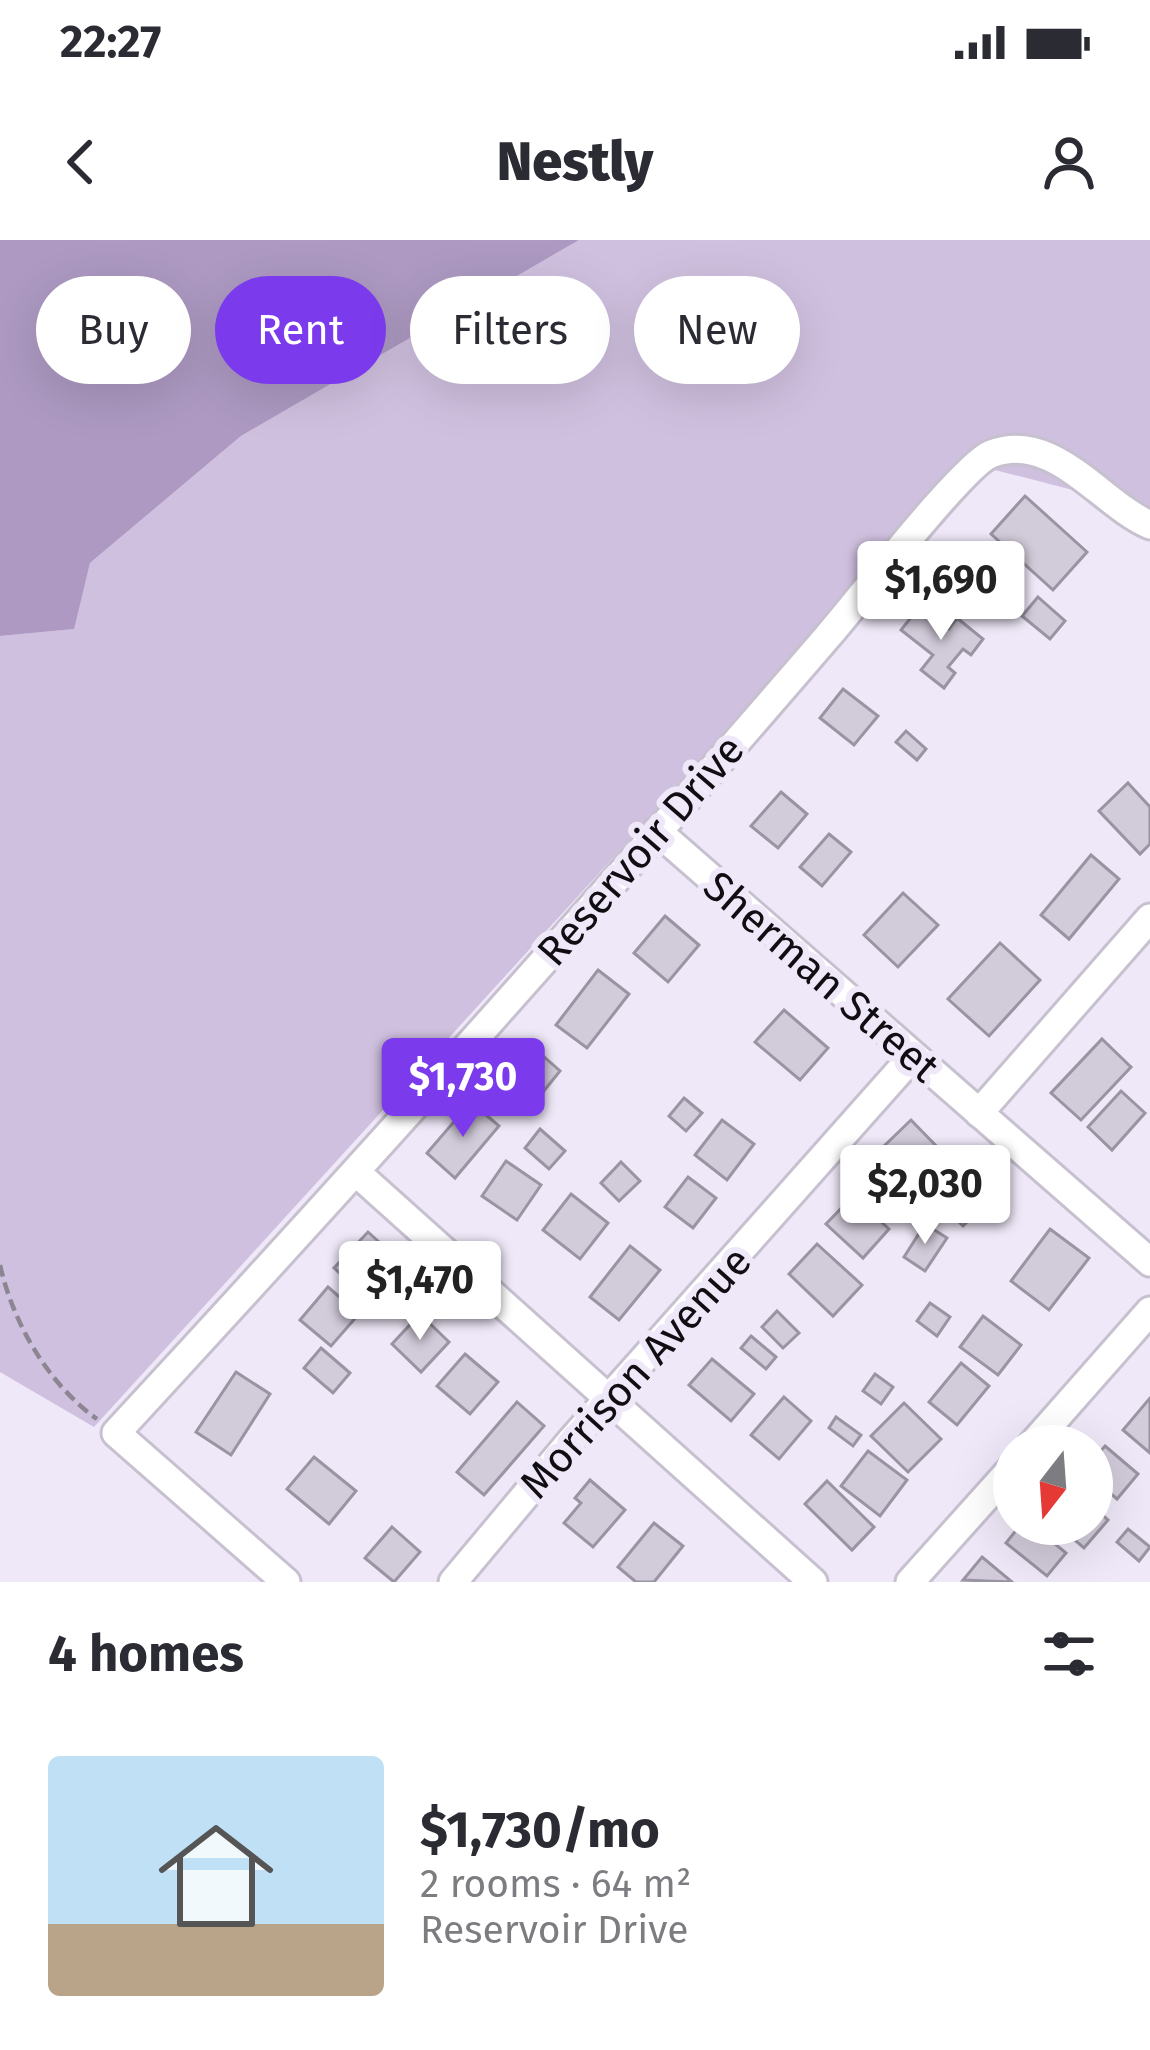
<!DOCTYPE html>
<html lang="en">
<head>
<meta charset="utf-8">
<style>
  :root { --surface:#fff; --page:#f7f7f7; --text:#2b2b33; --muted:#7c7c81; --accent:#7c3aed }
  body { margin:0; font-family:"Fira Sans",sans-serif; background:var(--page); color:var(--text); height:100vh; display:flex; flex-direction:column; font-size:45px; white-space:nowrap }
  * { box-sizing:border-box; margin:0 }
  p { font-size:39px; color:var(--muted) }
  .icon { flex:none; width:66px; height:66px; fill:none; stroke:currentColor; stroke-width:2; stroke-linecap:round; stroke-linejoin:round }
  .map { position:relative; height:1342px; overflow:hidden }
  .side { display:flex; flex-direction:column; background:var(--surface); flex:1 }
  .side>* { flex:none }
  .top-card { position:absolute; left:36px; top:36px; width:1080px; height:108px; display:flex; gap:24px }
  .needle { width:78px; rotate:197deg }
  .fabs { position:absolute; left:993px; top:1185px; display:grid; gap:24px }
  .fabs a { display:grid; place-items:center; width:120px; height:120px; border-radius:50%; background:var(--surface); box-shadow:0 12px 48px #0002; font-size:60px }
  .price { position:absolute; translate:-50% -102px; padding:0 27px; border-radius:12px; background:#fff; color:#222; font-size:39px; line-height:78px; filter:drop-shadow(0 3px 6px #0008) }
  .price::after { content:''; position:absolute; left:50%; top:72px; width:36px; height:27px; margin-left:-18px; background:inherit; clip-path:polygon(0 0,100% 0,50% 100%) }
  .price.current { background:var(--accent); color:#fff }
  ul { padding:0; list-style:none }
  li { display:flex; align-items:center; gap:36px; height:300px; padding:0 48px }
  li span { display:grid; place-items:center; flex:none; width:336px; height:240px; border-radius:12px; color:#555 }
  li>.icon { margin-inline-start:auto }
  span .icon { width:144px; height:144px; fill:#fffc; stroke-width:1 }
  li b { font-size:51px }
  h2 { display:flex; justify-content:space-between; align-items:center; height:144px; padding:0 48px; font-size:51px }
  .chip { padding:0 42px; border-radius:54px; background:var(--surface); box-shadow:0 12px 48px #0002; font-size:42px; line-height:108px }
  .chip.current { background:var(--accent); color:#fff }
  .status { display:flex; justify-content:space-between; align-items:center; height:84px; padding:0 60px; background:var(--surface); direction:ltr }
  .status svg { height:33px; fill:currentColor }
  header { display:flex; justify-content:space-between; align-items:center; height:156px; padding:0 48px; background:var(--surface); font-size:54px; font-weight:800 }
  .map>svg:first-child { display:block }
  .green { fill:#cfc0df }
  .water { fill:#ad99c2 }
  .building { fill:#d2cbda; stroke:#9a94a2; stroke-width:3 }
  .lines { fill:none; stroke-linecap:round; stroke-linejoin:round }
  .street-casing { stroke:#c7c0cf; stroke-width:33 }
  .path { stroke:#8b8691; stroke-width:4.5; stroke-dasharray:12 6; stroke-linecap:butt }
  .street { stroke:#fff; stroke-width:27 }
  .labels { text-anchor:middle; stroke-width:12; stroke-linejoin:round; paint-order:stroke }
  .street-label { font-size:42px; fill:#100e13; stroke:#efe8f8 }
</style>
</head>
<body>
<div class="status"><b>22:27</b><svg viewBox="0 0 49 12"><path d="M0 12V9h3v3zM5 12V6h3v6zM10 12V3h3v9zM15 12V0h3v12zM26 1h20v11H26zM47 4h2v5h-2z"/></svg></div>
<header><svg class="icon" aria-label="back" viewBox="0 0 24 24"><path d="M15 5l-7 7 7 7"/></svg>Nestly<svg class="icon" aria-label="person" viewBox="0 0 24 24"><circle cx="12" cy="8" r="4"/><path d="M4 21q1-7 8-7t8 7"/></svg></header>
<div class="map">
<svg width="1150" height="1342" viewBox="0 0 1150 1342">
  <rect width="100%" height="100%" fill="#efe8f8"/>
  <polygon class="green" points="579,0 1150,0 1150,270 972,224 94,1187 0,1132 0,396 73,389 90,323 241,196"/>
  <polygon class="water" points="0,0 579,0 241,196 90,323 74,389 0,396"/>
  <g class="building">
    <polygon points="1025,256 1087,312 1053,350 991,294"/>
    <polygon points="959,311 1004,345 985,370 940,335"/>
    <polygon points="1038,357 1065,381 1050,399 1022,376"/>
    <polygon points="920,366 949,389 957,378 983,399 971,415 963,409 948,427 955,433 944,448 921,430 933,415 901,390"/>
    <polygon points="843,449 878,476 854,505 820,478"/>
    <polygon points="906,491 926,509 917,520 896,502"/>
    <polygon points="1128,543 1150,567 1150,604 1140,614 1099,571"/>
    <polygon points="781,552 807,574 778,608 751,586"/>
    <polygon points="829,594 851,612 822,646 800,627"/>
    <polygon points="1091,615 1119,639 1069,699 1041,675"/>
    <polygon points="903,653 938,685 898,727 864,695"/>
    <polygon points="665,676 699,705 668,742 634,713"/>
    <polygon points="1000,703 1040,740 989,796 948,759"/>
    <polygon points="598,730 629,754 587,808 556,785"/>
    <polygon points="784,770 828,808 800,840 755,802"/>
    <polygon points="1102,799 1131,827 1081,880 1051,853"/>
    <polygon points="542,815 560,831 539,857 520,841"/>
    <polygon points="1121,851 1145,873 1112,910 1088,887"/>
    <polygon points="684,858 702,873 686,891 669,876"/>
    <polygon points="471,862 499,886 455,938 427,913"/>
    <polygon points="722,880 754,904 727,940 695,915"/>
    <polygon points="911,880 944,914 916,941 883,907"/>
    <polygon points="540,889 565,911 549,929 525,908"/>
    <polygon points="506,921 541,945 517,980 482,956"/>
    <polygon points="621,922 640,941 619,961 601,943"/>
    <polygon points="953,922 990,959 963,986 926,949"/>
    <polygon points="688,937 716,958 693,988 665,967"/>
    <polygon points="571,954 608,983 580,1019 543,990"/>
    <polygon points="853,956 889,989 863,1018 826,984"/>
    <polygon points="925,984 947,998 925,1031 904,1017"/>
    <polygon points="1050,989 1089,1018 1049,1070 1011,1041"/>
    <polygon points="368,992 399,1020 366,1057 334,1028"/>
    <polygon points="817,1004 862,1045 833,1076 789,1034"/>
    <polygon points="630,1006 660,1030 619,1080 590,1057"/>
    <polygon points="328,1047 359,1074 331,1106 300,1080"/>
    <polygon points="930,1063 950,1077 937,1096 917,1081"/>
    <polygon points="777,1071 799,1093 783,1108 762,1087"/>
    <polygon points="420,1074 449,1102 421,1132 392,1104"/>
    <polygon points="983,1076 1021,1105 998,1135 960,1107"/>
    <polygon points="751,1096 776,1117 766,1129 741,1108"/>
    <polygon points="321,1108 350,1133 333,1153 304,1128"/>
    <polygon points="465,1114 498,1142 470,1174 437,1146"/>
    <polygon points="712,1119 754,1154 731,1181 689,1145"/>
    <polygon points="961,1123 989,1146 957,1185 929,1162"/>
    <polygon points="236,1132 270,1154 231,1215 196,1192"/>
    <polygon points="875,1134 893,1147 881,1164 863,1151"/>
    <polygon points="784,1157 811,1181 779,1219 751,1195"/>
    <polygon points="1150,1158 1150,1213 1123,1190"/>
    <polygon points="517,1162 544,1186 484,1255 457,1232"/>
    <polygon points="904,1163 941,1199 908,1232 871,1196"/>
    <polygon points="836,1177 861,1195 853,1206 829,1188"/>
    <polygon points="1105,1206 1138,1234 1117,1259 1092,1237 1092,1221"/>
    <polygon points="868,1211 907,1240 880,1276 841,1246"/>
    <polygon points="314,1217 356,1251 329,1284 287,1249"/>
    <polygon points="590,1240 625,1270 593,1307 564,1283 581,1263 575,1258"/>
    <polygon points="827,1241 874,1287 852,1310 805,1264"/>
    <polygon points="1092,1266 1108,1280 1084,1308 1056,1284 1092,1284"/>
    <polygon points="654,1283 683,1306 654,1342 636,1342 618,1327"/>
    <polygon points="1021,1284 1031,1284 1066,1313 1047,1336 1006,1303"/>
    <polygon points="392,1287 420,1312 394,1342 365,1318"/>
    <polygon points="1128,1289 1150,1307 1139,1321 1117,1302"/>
    <polygon points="982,1317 1012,1342 963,1340"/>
  </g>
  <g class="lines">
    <g class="street-casing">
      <g id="street">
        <polyline points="657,591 1150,1022"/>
        <polyline points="979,873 1150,678"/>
        <polyline points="357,933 813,1342"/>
        <polyline points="1031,1206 1150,1071"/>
        <path d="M286,1342l-170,-149c242,-262 480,-527 712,-797 28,-32 135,-171 163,-182 62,-24 109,49 159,71"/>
        <polyline points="453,1342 571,1201 913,816"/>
        <polyline points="910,1342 1014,1226"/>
      </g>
    </g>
    <path class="path" d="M0,1025c13,58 48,119 97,154"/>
    <use href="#street" class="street"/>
  </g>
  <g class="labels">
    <g class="street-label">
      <text transform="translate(640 610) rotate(-49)" y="15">Reservoir Drive</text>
      <text transform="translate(822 736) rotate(41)" y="15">Sherman Street</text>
      <text transform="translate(635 1132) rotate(-48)" y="15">Morrison Avenue</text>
    </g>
  </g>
</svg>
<div class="fabs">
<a><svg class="needle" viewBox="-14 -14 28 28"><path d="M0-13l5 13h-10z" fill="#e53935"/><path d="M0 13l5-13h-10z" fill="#7c7c81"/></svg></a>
</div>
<b class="price" style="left:941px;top:403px">$1,690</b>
<b class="price current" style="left:463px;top:900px">$1,730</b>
<b class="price" style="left:925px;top:1007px">$2,030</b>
<b class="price" style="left:420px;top:1103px">$1,470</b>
<div class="top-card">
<a class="chip">Buy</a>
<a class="chip current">Rent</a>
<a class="chip">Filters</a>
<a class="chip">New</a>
</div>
</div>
<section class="side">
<h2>4 homes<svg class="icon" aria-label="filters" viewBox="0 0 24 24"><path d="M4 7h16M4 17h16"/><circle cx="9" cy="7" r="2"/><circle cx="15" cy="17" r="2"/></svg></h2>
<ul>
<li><span style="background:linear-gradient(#bfe0f5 70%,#b9a48a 0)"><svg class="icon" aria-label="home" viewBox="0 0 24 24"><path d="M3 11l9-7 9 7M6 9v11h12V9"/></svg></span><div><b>$1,730/mo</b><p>2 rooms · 64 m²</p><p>Reservoir Drive</p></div></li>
</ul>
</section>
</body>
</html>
